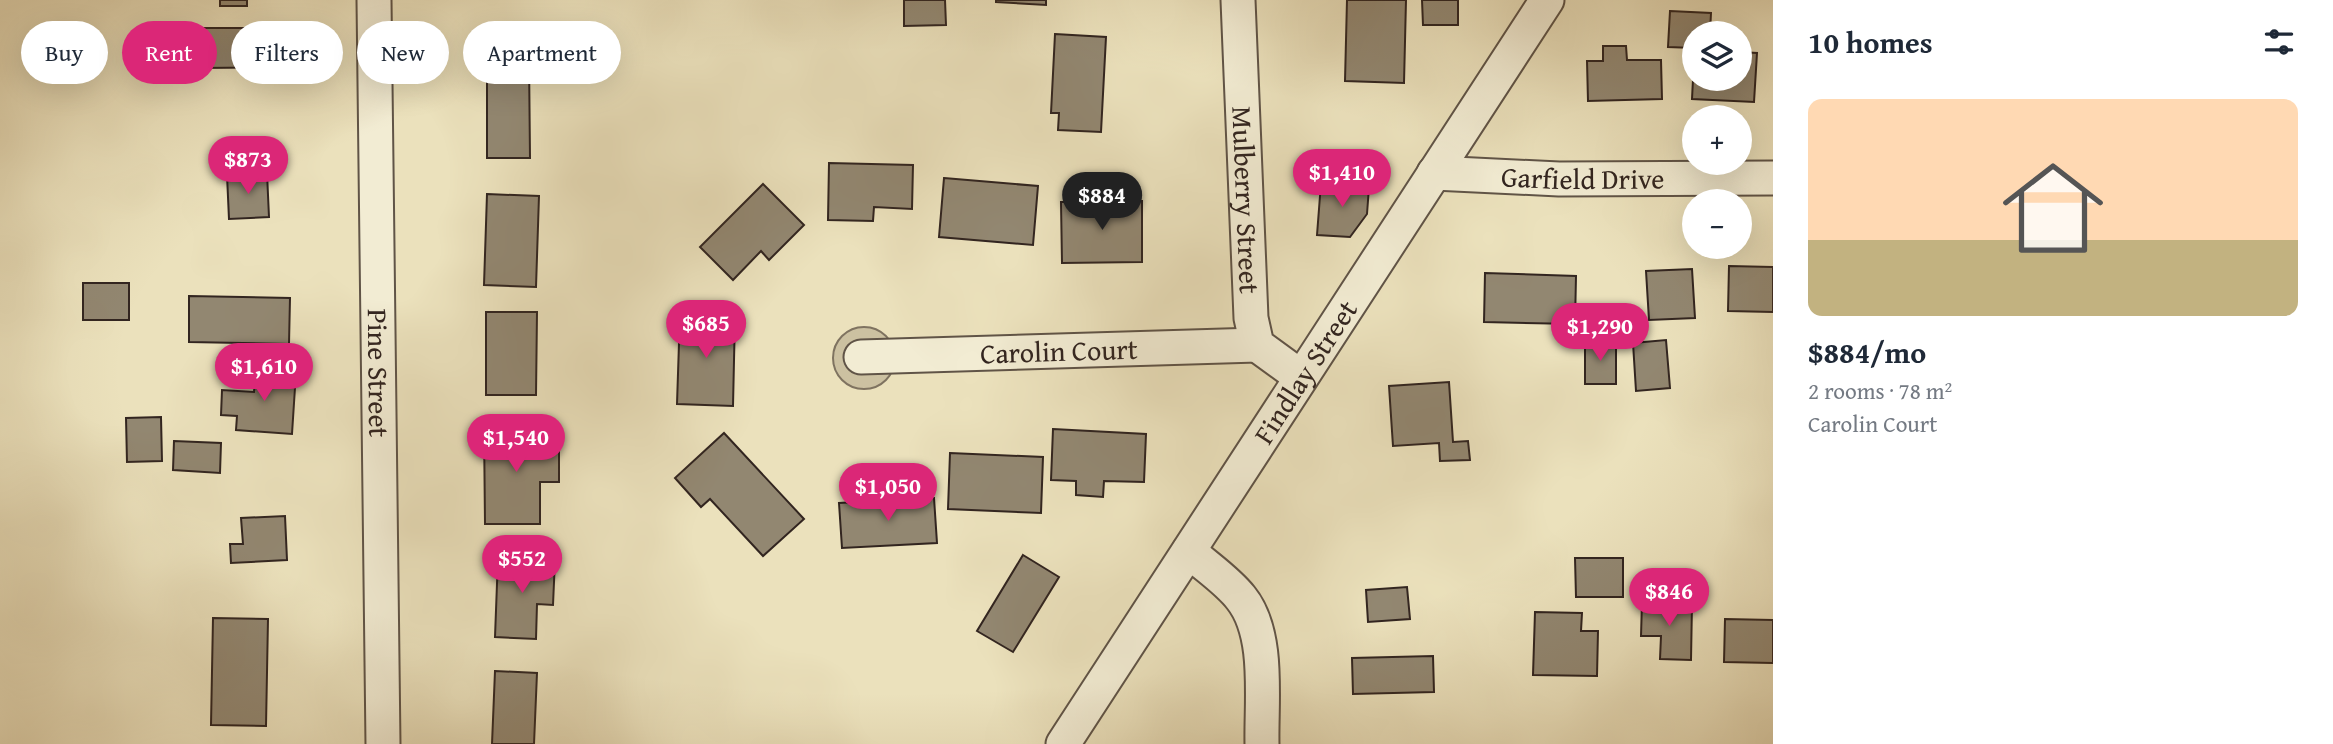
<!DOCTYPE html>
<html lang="en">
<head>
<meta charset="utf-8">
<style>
  :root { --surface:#fff; --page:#f2f2f3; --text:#1f2937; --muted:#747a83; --accent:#db2777 }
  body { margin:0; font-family:"Gentium Book Plus",serif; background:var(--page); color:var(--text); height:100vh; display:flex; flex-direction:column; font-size:26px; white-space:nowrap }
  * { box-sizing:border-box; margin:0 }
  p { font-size:23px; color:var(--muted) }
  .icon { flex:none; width:38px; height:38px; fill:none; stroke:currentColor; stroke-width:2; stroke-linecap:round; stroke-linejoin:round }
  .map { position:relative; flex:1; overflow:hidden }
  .panel { display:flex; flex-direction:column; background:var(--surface); width:560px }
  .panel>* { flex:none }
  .banner { position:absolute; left:21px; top:21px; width:665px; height:63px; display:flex; gap:14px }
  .controls { position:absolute; left:1682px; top:21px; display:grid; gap:14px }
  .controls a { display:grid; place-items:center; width:70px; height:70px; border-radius:50%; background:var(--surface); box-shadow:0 7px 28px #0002; font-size:35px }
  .price { position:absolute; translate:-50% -60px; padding:0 16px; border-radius:24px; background:var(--accent); color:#fff; font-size:23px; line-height:46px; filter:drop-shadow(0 2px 4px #0008) }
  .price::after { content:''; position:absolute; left:50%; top:42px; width:21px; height:16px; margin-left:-10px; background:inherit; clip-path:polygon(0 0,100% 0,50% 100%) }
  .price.selected { background:#222; color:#fff }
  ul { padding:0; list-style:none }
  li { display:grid; align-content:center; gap:14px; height:371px; padding:0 35px }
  li span { display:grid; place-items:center; height:217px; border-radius:14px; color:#555 }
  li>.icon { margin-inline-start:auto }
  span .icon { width:126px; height:126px; fill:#fffc; stroke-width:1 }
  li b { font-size:30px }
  h2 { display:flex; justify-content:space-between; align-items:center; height:84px; padding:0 35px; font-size:30px }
  .tag { padding:0 24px; border-radius:32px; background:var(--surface); box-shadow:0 7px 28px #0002; font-size:24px; line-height:63px }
  .tag.selected { background:var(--accent); color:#fff }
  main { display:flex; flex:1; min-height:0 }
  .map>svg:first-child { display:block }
  .green { fill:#ccc1a1; stroke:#7f7360; stroke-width:2 }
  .building { fill:#928771; stroke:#322520; stroke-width:2 }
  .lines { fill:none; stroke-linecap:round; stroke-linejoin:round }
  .minor-casing { stroke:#605447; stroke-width:37 }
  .minor { stroke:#f2ecd3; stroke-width:33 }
  .labels { text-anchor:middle; stroke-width:5; stroke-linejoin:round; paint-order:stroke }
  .street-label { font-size:28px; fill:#322520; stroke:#f2ecd3 }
</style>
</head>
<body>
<main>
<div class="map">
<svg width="1773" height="744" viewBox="0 0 1773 744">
  <rect width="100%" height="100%" fill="#ebe1bc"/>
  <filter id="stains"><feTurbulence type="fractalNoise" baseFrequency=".00286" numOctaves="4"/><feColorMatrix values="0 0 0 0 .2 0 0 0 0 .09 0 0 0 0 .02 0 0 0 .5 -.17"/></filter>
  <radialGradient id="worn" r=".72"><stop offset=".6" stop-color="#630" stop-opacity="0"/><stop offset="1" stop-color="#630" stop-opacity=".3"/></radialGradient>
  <circle class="green" cx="864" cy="358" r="31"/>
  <g class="building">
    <rect x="220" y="0" width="27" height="6"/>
    <polygon points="904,0 945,0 946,25 904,26"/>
    <polygon points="996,0 1046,0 1046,5 996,2"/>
    <polygon points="1347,0 1406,0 1404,83 1345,81"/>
    <polygon points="1422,0 1458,0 1458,25 1423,25"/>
    <polygon points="1670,11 1711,13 1710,33 1694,33 1694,48 1668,47"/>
    <polygon points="199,28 306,28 306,67 199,68"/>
    <polygon points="1055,34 1106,37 1101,132 1058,130 1059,113 1051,113"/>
    <polygon points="1603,46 1626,46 1627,60 1661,60 1662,99 1588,101 1587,61 1603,61"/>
    <polygon points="1740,52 1757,53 1754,102 1692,99 1694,60 1694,79 1740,79"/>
    <polygon points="487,57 529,57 530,158 487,158"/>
    <polygon points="829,163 913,165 912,209 874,207 873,221 828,220"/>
    <polygon points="267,173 269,217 229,219 227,175"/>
    <polygon points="944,178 1038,186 1033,245 939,237"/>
    <polygon points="1321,183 1369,187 1367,214 1350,237 1317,235"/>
    <polygon points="763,184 804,225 769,260 761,251 733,280 700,247"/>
    <polygon points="487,194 539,196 536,287 484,285"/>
    <polygon points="1142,201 1142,262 1062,263 1061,202"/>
    <polygon points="1729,266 1773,267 1773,312 1728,311"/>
    <polygon points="1692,269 1695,318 1649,320 1646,271"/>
    <polygon points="1485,273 1576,276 1575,324 1484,322"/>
    <rect x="83" y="283" width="46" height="37"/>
    <polygon points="189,296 290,298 289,344 189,342"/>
    <polygon points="486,312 537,312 536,395 486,395"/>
    <polygon points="680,313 735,315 733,406 677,404"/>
    <polygon points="1666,340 1670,388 1636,391 1633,343"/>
    <rect x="1585" y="343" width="31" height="41"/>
    <polygon points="256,369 296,372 292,434 236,430 237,416 221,415 222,390 254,392"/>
    <polygon points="1449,382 1453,442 1468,441 1470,460 1440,461 1439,443 1393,446 1389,386"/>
    <polygon points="161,417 162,461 127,462 126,418"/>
    <polygon points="484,426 537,426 538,444 559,444 559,482 540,482 540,524 485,524"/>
    <polygon points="1053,429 1146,434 1144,482 1104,481 1103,497 1076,495 1076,481 1051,480"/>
    <polygon points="724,433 804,519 763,556 710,499 701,507 675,478"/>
    <polygon points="174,441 221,443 220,473 173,470"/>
    <polygon points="950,453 1043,457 1041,513 948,509"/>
    <polygon points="934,498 937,543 842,548 839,503"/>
    <polygon points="285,516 287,560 231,563 230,544 243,544 241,518"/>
    <polygon points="1023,555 1059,577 1013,652 977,631"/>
    <polygon points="498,557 555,559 553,605 537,604 536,639 495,637"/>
    <polygon points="1575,558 1623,558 1623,597 1576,597"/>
    <polygon points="1407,587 1410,619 1368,622 1366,590"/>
    <polygon points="1642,602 1692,604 1691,660 1660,659 1661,636 1641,636"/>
    <polygon points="1535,612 1582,613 1581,631 1598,631 1597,676 1533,675"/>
    <polygon points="213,618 268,619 266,726 211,725"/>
    <polygon points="1725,619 1773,620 1773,663 1724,662"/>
    <polygon points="1433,656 1434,692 1353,694 1352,658"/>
    <polygon points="495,671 537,673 534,744 492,744"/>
  </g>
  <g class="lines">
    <g class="minor-casing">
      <g id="minor">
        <path id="s1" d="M374,0l9,744"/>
        <path id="s2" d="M1238,0l13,318 6,27 44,32"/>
        <path id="s3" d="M1434,173l125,6 214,-1"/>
        <path id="s4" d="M861,357l396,-12"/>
        <path d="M1189,551c16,15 38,29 52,47 29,36 20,102 21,146"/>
        <path id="s5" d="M1063,744l484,-744"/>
      </g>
    </g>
    <use href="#minor" class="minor"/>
  </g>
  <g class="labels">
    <g class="street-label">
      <text dy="10" stroke="none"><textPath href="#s3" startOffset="149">Garfield Drive</textPath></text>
      <text dy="10" stroke="none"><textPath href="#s2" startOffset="200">Mulberry Street</textPath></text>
      <text dy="10" stroke="none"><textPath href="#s4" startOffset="198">Carolin Court</textPath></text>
      <text dy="10" stroke="none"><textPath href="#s1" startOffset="373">Pine Street</textPath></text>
      <text dy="10" stroke="none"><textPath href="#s5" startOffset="444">Findlay Street</textPath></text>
    </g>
  </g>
  <rect width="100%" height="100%" filter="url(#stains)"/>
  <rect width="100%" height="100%" fill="url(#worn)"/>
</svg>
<div class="controls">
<a><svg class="icon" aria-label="layers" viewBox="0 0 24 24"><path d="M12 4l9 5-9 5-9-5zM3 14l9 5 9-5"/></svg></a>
<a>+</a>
<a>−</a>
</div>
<b class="price" style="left:248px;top:196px">$873</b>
<b class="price" style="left:1342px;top:209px">$1,410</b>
<b class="price selected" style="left:1102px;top:232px">$884</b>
<b class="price" style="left:706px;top:360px">$685</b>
<b class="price" style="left:1600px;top:363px">$1,290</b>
<b class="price" style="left:264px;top:403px">$1,610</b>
<b class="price" style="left:516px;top:474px">$1,540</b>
<b class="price" style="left:888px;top:523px">$1,050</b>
<b class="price" style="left:522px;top:595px">$552</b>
<b class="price" style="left:1669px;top:628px">$846</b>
<div class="banner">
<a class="tag">Buy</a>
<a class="tag selected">Rent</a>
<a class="tag">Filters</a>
<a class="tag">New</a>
<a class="tag">Apartment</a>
</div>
</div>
<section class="panel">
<h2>10 homes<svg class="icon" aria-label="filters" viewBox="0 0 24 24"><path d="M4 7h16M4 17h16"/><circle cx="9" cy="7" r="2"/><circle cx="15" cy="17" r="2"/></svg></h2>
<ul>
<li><span style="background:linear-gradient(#ffd9b3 65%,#c2b280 0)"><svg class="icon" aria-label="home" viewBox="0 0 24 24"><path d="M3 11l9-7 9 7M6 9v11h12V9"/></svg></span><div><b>$884/mo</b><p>2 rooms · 78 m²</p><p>Carolin Court</p></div></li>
</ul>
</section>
</main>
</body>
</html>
